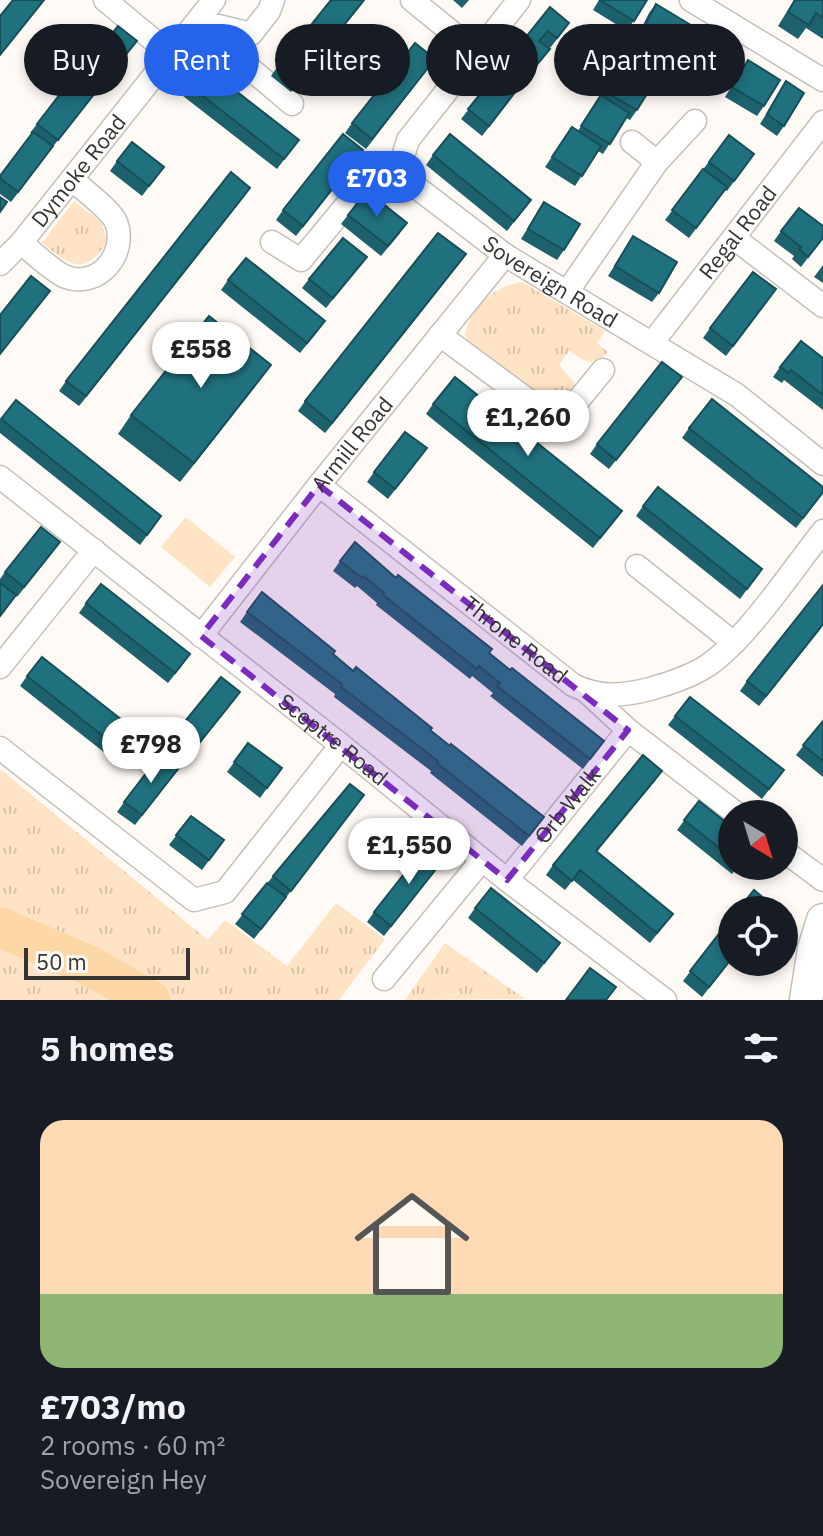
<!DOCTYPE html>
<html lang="en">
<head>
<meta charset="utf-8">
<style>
  :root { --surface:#171b24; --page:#242831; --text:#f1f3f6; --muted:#9ea1a6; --accent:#2563eb }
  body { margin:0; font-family:"IBM Plex Sans",sans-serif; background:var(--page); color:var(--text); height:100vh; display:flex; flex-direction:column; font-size:30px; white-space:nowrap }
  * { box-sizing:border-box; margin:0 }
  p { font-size:26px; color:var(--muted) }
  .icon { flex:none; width:44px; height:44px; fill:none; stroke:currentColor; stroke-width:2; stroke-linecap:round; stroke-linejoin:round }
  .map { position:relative; height:1000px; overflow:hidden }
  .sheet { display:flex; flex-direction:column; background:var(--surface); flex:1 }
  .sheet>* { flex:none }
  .top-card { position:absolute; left:24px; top:24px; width:776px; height:72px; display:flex; gap:16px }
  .needle { width:52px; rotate:142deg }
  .fabs { position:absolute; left:718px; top:800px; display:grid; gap:16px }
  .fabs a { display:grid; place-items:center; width:80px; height:80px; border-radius:50%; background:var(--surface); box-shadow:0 4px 12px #0003; font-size:40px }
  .scale { position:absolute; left:24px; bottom:20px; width:166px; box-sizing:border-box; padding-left:8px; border:4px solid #363432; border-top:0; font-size:22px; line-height:28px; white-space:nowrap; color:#363432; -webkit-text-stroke:6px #fffaf5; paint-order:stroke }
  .price { position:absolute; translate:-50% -68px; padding:0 18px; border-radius:28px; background:#fff; color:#222; font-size:26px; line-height:52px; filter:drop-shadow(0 2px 4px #0008) }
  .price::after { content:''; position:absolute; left:50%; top:48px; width:24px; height:18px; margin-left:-12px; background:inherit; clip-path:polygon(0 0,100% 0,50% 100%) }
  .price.current { background:var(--accent); color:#fff }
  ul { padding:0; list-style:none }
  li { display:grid; align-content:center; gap:16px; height:424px; padding:0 40px }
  li span { display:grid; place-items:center; height:248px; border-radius:24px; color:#555 }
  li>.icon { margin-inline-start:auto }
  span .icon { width:144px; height:144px; fill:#fffc; stroke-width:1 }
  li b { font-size:34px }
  h2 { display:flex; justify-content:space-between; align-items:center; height:96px; padding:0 40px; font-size:34px }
  .chip { padding:0 28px; border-radius:36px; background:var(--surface); box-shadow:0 4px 12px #0003; font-size:28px; line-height:72px }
  .chip.current { background:var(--accent); color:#fff }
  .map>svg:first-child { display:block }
  .grass { fill:url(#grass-tufts) }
  .park { fill:#fee4c4 }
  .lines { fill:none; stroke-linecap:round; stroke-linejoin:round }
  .river { stroke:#fed7a6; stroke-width:40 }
  .street-casing { stroke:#c5c0b9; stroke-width:25 }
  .secondary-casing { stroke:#c5c0b9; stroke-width:35 }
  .street { stroke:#fff; stroke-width:22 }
  .secondary { stroke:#fff; stroke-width:32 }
  .wall { fill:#1c616c }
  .shaded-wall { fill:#164f58 }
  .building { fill:#20717e; stroke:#164f58; stroke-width:2 }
  .marked { fill:#7b2cbf; fill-opacity:0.2; stroke:#7b2cbf; stroke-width:6; stroke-dasharray:16 10; stroke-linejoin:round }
  .labels { text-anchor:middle; stroke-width:8; stroke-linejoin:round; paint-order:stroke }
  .street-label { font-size:22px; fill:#363432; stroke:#fffaf5 }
</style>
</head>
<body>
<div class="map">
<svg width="823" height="1000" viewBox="0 0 823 1000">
  <defs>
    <pattern id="grass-tufts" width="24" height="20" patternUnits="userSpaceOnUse" patternTransform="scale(2)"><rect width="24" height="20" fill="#fee4c4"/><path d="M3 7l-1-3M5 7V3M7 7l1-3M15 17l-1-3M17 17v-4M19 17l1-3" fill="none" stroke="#dac4a9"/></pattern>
  </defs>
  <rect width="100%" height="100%" fill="#fffaf5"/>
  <g class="grass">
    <path d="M74,201l28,22 5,19c-23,36 -38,22 -65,1z"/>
    <path d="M522,282l83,49 -8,12 11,9c-18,16 -21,10 -39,-1l-10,14 16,19 -2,13 -8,8 -20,-4 -72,-54 -8,-12c4,-27 31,-50 57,-53z"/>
    <polygon points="0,769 208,940 225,920 287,966 336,903 385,939 339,1000 0,1000"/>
    <polygon points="445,943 525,999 405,1000"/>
  </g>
  <polygon class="park" points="186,517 235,557 210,587 161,547"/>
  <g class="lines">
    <polyline class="river" points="0,927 86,964 150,1000"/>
    <g class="street-casing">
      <g id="street">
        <polyline points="105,0 170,54"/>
        <polyline points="412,0 476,52"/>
        <path id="s1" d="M519,0l-111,140 -6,20 5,20 98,75 232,140 86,69"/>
        <polyline points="691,0 823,80"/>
        <polyline points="218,26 251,34 269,11 273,0"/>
        <polyline points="229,31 241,61 292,104"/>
        <polyline points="632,142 657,162"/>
        <polyline points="734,238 823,306"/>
        <polyline points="272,242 301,260 373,173 407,180"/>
        <path d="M21,243c12,9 32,29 45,34 33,12 62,-24 50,-55 -5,-12 -34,-33 -44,-43"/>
        <path id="s2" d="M0,264l21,-21 193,-243"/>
        <polyline points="567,292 657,162 695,121"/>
        <polyline points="440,335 544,412 567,414 603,370"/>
        <path id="s3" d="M652,343l171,-221"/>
        <path id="s4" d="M0,477l341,268 166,135 158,120"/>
        <path id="s5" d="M319,485l254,200c26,13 50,11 77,4 18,-5 36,-11 52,-20 41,-24 90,-99 121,-138"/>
        <polyline points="637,566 734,643"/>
        <path id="s6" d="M201,636l118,-151 186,-230"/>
        <polyline points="0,667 94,550"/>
        <polyline points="588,693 628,730 737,814"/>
        <polyline points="0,748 194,900 225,892 341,745"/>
        <polyline points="784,851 823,880"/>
        <path id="s7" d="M507,880l121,-150"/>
        <polyline points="384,979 482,860"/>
      </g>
    </g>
    <g class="secondary-casing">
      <polyline id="secondary" points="806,1000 814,949 823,920"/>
    </g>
    <use href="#street" class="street"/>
    <use href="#secondary" class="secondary"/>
  </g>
  <g class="wall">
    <polygon points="365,0 291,92 271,76 278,66"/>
    <polygon points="453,0 469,0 462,8"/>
    <polygon points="599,0 647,0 627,31 593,10"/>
    <polygon points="794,0 823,0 823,39 806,28 798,39 778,26"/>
    <polygon points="656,4 721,74 714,84 678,64 685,53 677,47 670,57 637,37 649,13"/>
    <polygon points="550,7 562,33 550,48 540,42 550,49 482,136 461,119"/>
    <polygon points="137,41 51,149 11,202 0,194 0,176 32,134 30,133 37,124 83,71"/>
    <polygon points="435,59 366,149 345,133 352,123"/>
    <polygon points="748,60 764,106 757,116 725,97"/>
    <polygon points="625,63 637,110 630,120 626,118 603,154 598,151 575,186 545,167 572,127 578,131 594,105 604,97"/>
    <polygon points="181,79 299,140 277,169 174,89"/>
    <polygon points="786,81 784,126 777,136 760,124"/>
    <polygon points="729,135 754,154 727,191 725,190 689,238 665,220"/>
    <polygon points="433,155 531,200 507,231 426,165"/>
    <polygon points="356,160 296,236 276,220 283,210"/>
    <polygon points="117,161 164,167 142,196 110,171"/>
    <polygon points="250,188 79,406 59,391 66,381"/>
    <polygon points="544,202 564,250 557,260 521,239"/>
    <polygon points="348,215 400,233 381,256 341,224"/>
    <polygon points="781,231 823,238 801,267 792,259 794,256 774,241"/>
    <polygon points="633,236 659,293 652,302 608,276"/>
    <polygon points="466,254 325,433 298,411 305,401"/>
    <polygon points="367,257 326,308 302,288 309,279"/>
    <polygon points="823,265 823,283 814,277"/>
    <polygon points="228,280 318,331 300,353 221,290"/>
    <polygon points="769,299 726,356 703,338 710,328"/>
    <polygon points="823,358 823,410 784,380 782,383 773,377 780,367"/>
    <polygon points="271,365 257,384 180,482 118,434 131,415"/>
    <polygon points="682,377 609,469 590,454 597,444"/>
    <polygon points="16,400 154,526 140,545 0,433 0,420"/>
    <polygon points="433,404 622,511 593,548 426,414"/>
    <polygon points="689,428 823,493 796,528 682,438"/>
    <polygon points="427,448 388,499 367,482 374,472"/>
    <polygon points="643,506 762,569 740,599 636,516"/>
    <polygon points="53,552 17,597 16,596 0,617 0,579 5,572"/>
    <polygon points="340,561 396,578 510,670 604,741 583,769 490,696 493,693 472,676 470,679 376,605 377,603 357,586 355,588 333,571"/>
    <polygon points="86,603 183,664 168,683 79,613"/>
    <polygon points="247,612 333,654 450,746 544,817 537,827 522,846 430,773 431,771 334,697 335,694 240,622"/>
    <polygon points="823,626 759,706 740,691 747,681"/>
    <polygon points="27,676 132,728 110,757 20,686"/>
    <polygon points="240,692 177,771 135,825 117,812 165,746"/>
    <polygon points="675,716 784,770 762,799 668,725"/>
    <polygon points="823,721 823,777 796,755"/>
    <polygon points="248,743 282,768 260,798 227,772"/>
    <polygon points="662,771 597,851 673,914 650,943 573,880 565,890 546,875 553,865"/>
    <polygon points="699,801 732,827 732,866 738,866 732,874 677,830"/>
    <polygon points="357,805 254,939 235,924 273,876"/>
    <polygon points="191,816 224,840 202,870 169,845"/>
    <polygon points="444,859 384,936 367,922 374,912"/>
    <polygon points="475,908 560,943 537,973 468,918"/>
    <polygon points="732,917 732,959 702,997 683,981"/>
  </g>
  <g class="shaded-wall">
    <polygon points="365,0 291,92 298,82"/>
    <polygon points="250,188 243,198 79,406 86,396"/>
    <polygon points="466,254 459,264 325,433 332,423"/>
    <polygon points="271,365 257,384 180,482 194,463"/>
    <polygon points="240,692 233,702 177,772 184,762"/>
    <polygon points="662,771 655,781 589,861 596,851"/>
  </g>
  <g class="building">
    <polygon points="13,0 44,0 0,55 0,16"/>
    <polygon points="331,0 364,0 298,82 278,66"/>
    <polygon points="600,0 647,0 634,21"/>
    <polygon points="795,0 823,0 823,18 816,13 809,25 788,12"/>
    <polygon points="656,4 734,51 721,74 685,54 692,43 684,37 677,47 644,27"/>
    <polygon points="550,7 569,23 557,38 548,31 539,41 550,49 525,79 505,63"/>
    <polygon points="118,26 137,41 101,85 83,71"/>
    <polygon points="415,43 435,59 372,139 352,123"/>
    <polygon points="196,60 299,140 284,159 181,79"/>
    <polygon points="748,60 780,80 764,106 732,87"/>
    <polygon points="625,63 655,81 637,110 607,93"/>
    <polygon points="498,72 518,88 489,126 468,109"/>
    <polygon points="74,76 95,93 58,140 37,124"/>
    <polygon points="786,81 804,93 784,126 767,114"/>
    <polygon points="601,95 629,113 610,144 581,126"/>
    <polygon points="572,127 601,146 582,176 552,157"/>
    <polygon points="33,132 53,146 18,192 0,178 0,176"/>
    <polygon points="343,134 363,150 303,226 283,210"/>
    <polygon points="450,134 531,200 514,221 433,155"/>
    <polygon points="729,135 754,154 734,181 709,162"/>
    <polygon points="132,142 164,167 149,186 117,161"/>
    <polygon points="703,169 727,187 696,228 672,210"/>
    <polygon points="231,172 250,188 86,396 66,381"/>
    <polygon points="367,191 407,223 388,246 348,215"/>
    <polygon points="0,197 7,202 0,212"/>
    <polygon points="544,202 580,224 564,250 528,229"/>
    <polygon points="799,208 823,226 823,238 808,257 799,249 801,247 781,231"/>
    <polygon points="438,233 466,254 332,423 305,401"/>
    <polygon points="633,236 677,262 659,293 615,266"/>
    <polygon points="343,238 367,257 333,298 309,279"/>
    <polygon points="246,258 325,321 307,343 228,280"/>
    <polygon points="753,272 776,289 733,346 710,328"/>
    <polygon points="31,276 50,291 0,354 0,315"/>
    <polygon points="209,316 271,365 194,463 131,415"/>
    <polygon points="801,341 823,358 823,395 791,370 789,373 780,367"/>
    <polygon points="662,362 682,377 616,460 597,444"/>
    <polygon points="455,377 622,511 600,538 433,404"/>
    <polygon points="712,399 823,487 823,492 803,518 689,428"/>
    <polygon points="16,400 161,516 147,535 1,419"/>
    <polygon points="405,432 427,448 395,489 374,472"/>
    <polygon points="658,487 762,569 747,589 643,506"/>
    <polygon points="41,527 60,542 24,587 5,572"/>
    <polygon points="355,542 396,578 398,575 492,649 489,653 510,670 512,668 604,741 590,759 497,686 500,683 479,666 477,669 383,595 384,593 364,576 362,578 340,561"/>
    <polygon points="0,583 16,595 0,616"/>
    <polygon points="101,584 190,654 175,673 86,603"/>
    <polygon points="823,585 823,624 766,696 747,681"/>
    <polygon points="262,592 335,651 333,654 353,671 356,667 432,728 430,730 450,746 451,744 544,817 529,836 437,763 438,761 341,687 342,684 247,612"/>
    <polygon points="42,657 132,728 117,747 27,676"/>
    <polygon points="221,677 240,692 184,762 165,746"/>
    <polygon points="690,697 784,770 769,789 675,716"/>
    <polygon points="823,721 823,761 803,745"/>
    <polygon points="248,743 282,768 267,788 234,762"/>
    <polygon points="160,755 178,769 142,815 124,802"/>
    <polygon points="643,755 662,771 596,851 673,914 657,933 580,870 572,881 553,865"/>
    <polygon points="350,784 364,795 291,891 273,876"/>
    <polygon points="699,801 732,827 732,858 684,820"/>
    <polygon points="191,816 224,840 209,860 176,835"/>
    <polygon points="427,845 444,859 391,926 374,912"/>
    <polygon points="267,883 286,897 261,929 242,914"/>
    <polygon points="491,888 560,943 544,963 475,908"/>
    <polygon points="754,890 773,906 770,910 738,910"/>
    <polygon points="732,917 732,958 709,987 690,971"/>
    <polygon points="590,968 616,987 606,1000 566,1000"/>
  </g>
  <path class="marked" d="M319,485l309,245 -121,150 -306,-244z"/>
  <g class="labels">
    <g class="street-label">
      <text dy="8" stroke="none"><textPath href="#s2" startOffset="122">Dymoke Road</textPath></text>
      <text dy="8" stroke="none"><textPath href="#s3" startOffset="140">Regal Road</textPath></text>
      <text dy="8" stroke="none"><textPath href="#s1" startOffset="396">Sovereign Road</textPath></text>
      <text dy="8" stroke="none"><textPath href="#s6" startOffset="244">Armill Road</textPath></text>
      <text dy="8" stroke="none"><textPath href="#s5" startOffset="250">Throne Road</textPath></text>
      <text dy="8" stroke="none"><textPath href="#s4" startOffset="424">Sceptre Road</textPath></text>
      <text dy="8" stroke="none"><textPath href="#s7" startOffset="96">Orb Walk</textPath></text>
    </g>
  </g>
</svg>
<div class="fabs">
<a><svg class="needle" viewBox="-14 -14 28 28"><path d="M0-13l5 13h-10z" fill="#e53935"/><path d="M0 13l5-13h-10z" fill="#9ea1a6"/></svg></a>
<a><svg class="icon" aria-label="locate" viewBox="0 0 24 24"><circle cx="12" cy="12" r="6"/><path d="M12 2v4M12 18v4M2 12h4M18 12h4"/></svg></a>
</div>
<div class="scale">50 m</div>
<b class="price current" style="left:377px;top:219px">£703</b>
<b class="price" style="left:201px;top:390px">£558</b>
<b class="price" style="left:528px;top:458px">£1,260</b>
<b class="price" style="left:151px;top:785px">£798</b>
<b class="price" style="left:409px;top:886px">£1,550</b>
<div class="top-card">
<a class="chip">Buy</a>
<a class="chip current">Rent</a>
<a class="chip">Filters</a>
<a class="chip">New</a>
<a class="chip">Apartment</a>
</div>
</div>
<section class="sheet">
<h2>5 homes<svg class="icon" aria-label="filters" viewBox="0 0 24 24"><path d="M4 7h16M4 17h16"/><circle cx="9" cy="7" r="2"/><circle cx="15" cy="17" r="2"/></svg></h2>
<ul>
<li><span style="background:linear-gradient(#ffd9b3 70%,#8fb573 0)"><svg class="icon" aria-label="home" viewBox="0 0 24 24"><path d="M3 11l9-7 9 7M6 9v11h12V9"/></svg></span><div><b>£703/mo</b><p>2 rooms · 60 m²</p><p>Sovereign Hey</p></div></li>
</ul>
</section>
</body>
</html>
